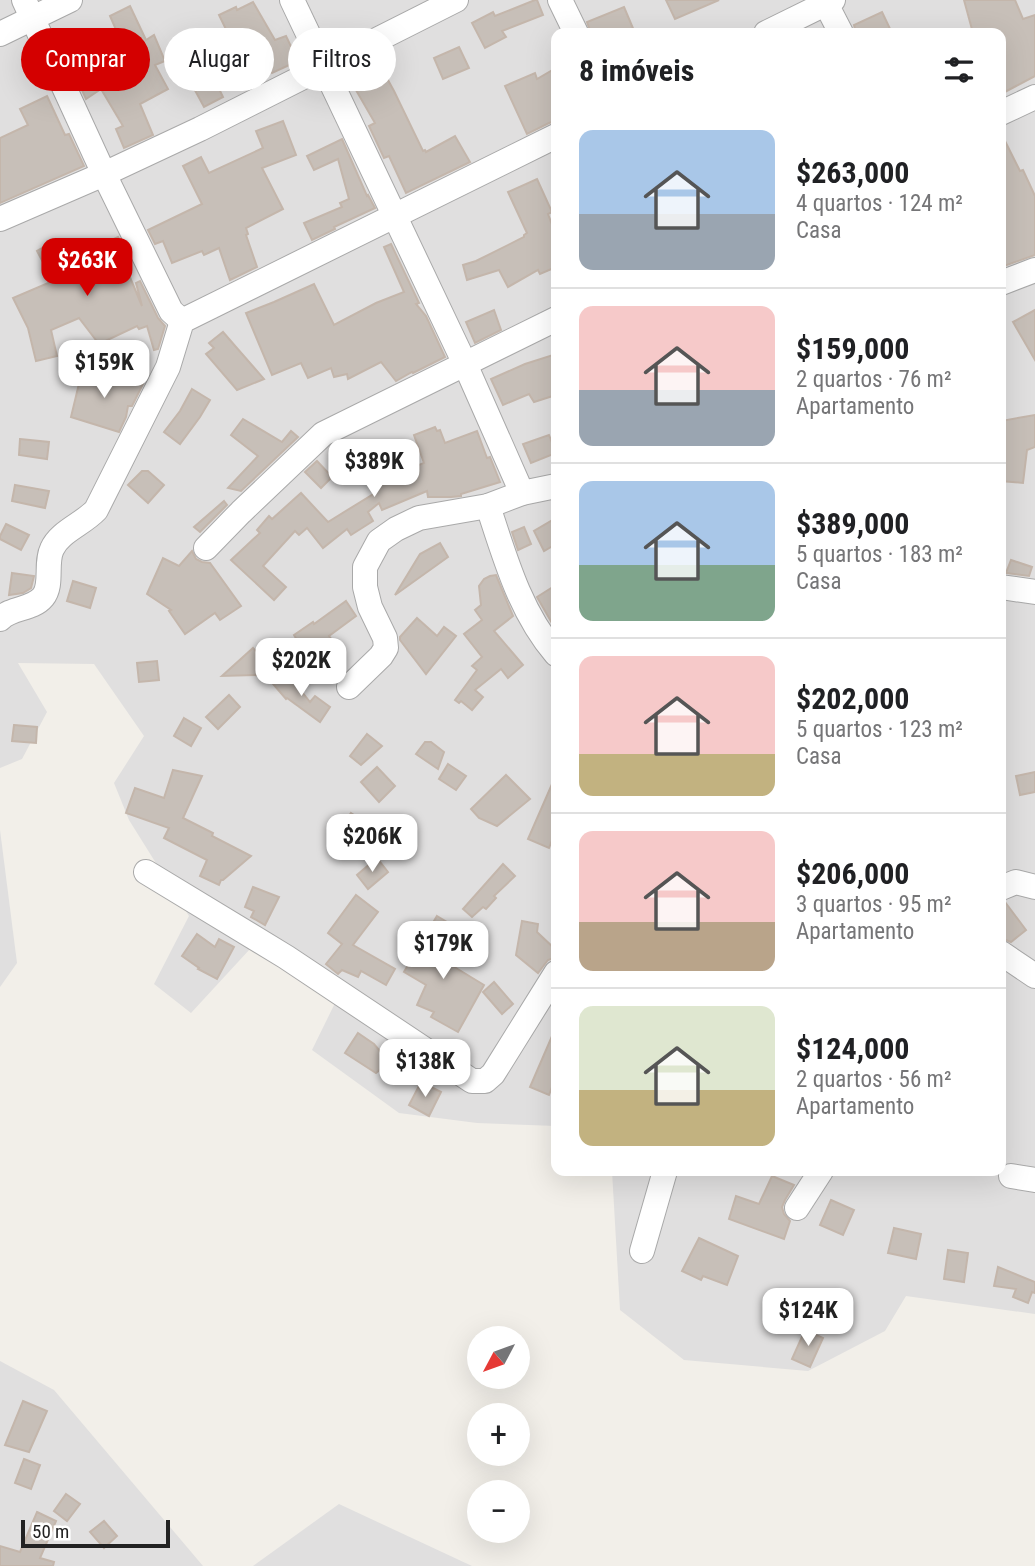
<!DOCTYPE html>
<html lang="pt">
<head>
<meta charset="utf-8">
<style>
  :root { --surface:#fff; --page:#f2f2f2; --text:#202124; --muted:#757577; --line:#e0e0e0; --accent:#d40000 }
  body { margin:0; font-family:"Roboto Condensed",sans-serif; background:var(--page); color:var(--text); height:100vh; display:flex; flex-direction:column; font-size:26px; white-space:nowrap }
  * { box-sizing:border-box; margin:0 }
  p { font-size:23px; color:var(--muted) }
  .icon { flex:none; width:38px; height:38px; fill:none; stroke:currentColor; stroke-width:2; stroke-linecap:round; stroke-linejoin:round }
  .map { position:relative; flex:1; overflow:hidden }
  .sheet { position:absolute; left:551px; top:28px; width:455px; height:1148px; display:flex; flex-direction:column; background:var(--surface); border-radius:14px; box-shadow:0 7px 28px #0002 }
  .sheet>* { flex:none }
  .hud { position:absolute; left:21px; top:28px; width:425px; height:63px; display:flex; gap:14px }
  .needle { width:46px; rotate:229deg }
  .buttons { position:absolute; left:467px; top:1326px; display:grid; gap:14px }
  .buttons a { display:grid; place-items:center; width:63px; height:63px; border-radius:50%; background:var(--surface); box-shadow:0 7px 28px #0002; font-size:35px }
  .scale { position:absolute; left:21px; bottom:18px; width:149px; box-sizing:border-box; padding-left:7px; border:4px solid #222; border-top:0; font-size:19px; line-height:24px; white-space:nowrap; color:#222; -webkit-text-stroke:5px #fff; paint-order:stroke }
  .price { position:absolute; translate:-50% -60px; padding:0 16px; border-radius:14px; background:#fff; color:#222; font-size:23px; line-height:46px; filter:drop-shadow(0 2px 4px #0008) }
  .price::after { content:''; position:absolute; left:50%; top:42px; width:21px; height:16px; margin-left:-10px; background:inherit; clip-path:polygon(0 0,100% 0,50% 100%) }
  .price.selected { background:var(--accent); color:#fff }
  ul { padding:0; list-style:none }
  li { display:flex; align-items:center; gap:21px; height:175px; padding:0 28px }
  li+li { border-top:2px solid var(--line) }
  li span { display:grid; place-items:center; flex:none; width:196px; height:140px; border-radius:14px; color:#555 }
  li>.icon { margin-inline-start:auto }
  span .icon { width:84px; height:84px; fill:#fffc; stroke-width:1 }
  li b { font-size:30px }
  h2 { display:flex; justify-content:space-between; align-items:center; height:84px; padding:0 28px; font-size:30px }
  .chip { padding:0 24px; border-radius:32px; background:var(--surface); box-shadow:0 7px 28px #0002; font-size:24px; line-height:63px }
  .chip.selected { background:var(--accent); color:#fff }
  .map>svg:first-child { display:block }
  .residential { fill:#e0dfdf }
  .building { fill:#c7bfb8; stroke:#c4b6ab; stroke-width:2 }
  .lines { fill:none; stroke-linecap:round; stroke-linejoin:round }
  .street-casing { stroke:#a9a9a9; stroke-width:26 }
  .street { stroke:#fff; stroke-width:24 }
</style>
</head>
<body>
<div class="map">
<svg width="1035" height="1566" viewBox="0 0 1035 1566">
  <rect width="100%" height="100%" fill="#f2efe9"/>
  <g class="residential">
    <polygon points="0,0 1035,0 1035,1314 906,1296 885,1331 808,1371 684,1360 620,1310 612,1171 1001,1171 1001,33 556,33 556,1126 477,1123 399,1113 312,1050 337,999 250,949 191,1013 154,984 189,916 129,820 114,783 144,736 94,664 18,663 47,712 22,759 0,768"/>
    <polygon points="0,830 17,963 0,987"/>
    <polygon points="0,1361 54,1390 203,1566 0,1566"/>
    <polygon points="339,1504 472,1566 253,1566"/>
  </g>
  <g class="building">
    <polygon points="535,0 537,0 543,15 502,31 506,37 485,48 472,23 493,12 495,16"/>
    <polygon points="666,0 719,0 675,19"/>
    <polygon points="964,0 1015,0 1023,19 1035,15 1035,76 1001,94 1001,33 973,33"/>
    <polygon points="253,2 275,40 286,36 298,61 272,73 252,41 236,50 219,15 236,7 237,10"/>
    <polygon points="130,6 146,40 154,35 165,61 155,65 168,89 140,104 153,135 124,148 116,129 123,126 101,89 86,99 77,79 113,56 109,46 121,41 110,16"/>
    <polygon points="624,7 635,33 591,33 587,22"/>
    <polygon points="882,12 892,33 856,33 854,25"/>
    <polygon points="459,47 469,68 443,79 434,58"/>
    <polygon points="556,68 556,121 549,123 527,134 505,86 535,73 537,79"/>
    <polygon points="382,69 394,91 423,151 425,150 426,152 455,136 470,162 406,193 389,156 384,158 369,126 375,123 353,85"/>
    <polygon points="211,72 223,97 204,107 191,83"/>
    <polygon points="47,96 65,135 69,134 84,166 0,203 0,138 28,125 20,109"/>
    <polygon points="283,121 296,155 262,168 283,209 246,228 248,234 246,235 257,267 230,280 219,248 204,255 202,251 172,263 163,241 155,244 148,230 202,204 183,166 201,157 209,173 263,148 256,131"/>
    <polygon points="1001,133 1020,171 1023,170 1035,196 1035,255 1004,266 1001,260"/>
    <polygon points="342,139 367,196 368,195 375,208 334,227 335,229 312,240 304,223 342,207 340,203 349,199 338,159 314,170 307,156"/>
    <polygon points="537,179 552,212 548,214 556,235 556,267 540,274 538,270 508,287 499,270 467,280 463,265 476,261 524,237 524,235 527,233 508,192"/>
    <polygon points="118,237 129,260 124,263 142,306 136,283 140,281 158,318 165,326 158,349 154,350 147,326 139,329 137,326 99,344 79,318 51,330 57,356 36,361 28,328 13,298 53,281 37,251 53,242 63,262"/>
    <polygon points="391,244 419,303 416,304 426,316 445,357 413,373 412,372 396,381 381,362 348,379 347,374 334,377 331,368 308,378 301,363 272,375 246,313 274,302 314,284 334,325 376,303 404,292 384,247"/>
    <polygon points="494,310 501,330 475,343 466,322"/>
    <polygon points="1035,310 1035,360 1013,322"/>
    <polygon points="223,332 236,347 264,379 237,390 206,354 214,348 209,343"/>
    <polygon points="556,354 556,395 534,402 529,394 503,405 491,379 525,364"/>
    <polygon points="83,367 102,372 102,376 143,384 132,406 128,406 126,417 119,432 71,417"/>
    <polygon points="192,389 210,400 200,417 180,444 164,432 180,411"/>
    <polygon points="1035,415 1035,447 1027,450 1023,483 1001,481 1001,421"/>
    <polygon points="243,419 282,442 291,431 298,437 241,491 228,488 258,456 231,435"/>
    <polygon points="435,427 437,431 440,430 445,443 477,431 487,458 490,457 500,482 461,494 461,496 451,497 428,497 427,491 382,510 379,503 368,512 373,521 351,535 347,529 323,548 307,528 299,535 295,531 263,566 286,587 274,600 231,560 260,533 257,530 269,516 272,519 301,493 328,522 375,493 367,475 369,474 361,459 384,448 397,474 424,463 414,435"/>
    <polygon points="549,435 556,453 531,463 523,444"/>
    <polygon points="20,439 49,442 47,459 19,455"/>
    <polygon points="317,461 332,477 321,488 305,472"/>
    <polygon points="142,471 148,471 164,485 148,503 128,485"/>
    <polygon points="15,485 49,491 45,508 12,501"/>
    <polygon points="224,501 227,505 200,532 194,527"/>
    <polygon points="556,518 556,544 544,551 534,531"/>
    <polygon points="6,524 29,535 21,550 0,539 0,536"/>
    <polygon points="524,527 531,544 518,550 512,532"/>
    <polygon points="440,543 448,557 395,595 420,554"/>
    <polygon points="192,551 196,559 202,562 210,563 241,606 220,620 215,613 185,634 169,611 171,610 147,594 163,558 179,566"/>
    <polygon points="1011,560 1032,567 1029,576 1006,573"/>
    <polygon points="12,573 34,576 31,588 23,593 9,595"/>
    <polygon points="496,575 513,616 494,631 523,665 508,678 501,669 475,690 483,697 472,710 461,701 459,703 455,700 477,670 472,666 482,657 464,634 482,620 475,610 481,605 479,586 484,579 490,576"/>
    <polygon points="73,581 96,588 90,608 67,601"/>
    <polygon points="556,585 556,630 537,597"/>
    <polygon points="346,601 356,616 329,636 343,654 326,668 308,646 303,650 294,635 313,622 314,624"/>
    <polygon points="417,618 437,636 444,627 456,636 426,674 400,640 400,637"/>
    <polygon points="253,648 270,667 260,675 222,676"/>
    <polygon points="157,661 159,680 139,682 137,663"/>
    <polygon points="287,673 310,702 315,696 330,707 320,722 287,698 286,699 273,684"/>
    <polygon points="229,695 240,707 218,729 206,717"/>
    <polygon points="184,718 201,728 191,746 174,736"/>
    <polygon points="14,725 37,727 36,743 12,741"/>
    <polygon points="367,734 382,746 361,765 350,756"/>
    <polygon points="425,742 431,742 444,752 438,769 416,754"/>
    <polygon points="448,764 466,776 456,790 439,779"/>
    <polygon points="377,767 395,786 379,802 361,782"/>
    <polygon points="173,770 202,776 183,818 213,833 212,836 251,856 223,880 221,880 219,885 200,876 207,860 164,838 169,828 126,813 135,788 164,798"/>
    <polygon points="1035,772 1035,792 1020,795 1016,776"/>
    <polygon points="506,775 530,799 497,826 479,818 471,809"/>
    <polygon points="556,775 556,830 549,848 528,839"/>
    <polygon points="351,813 363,821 363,827 352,844 337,834"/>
    <polygon points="377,858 388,872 368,889 357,875"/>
    <polygon points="503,864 515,876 494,896 496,898 486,909 483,907 472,917 463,909"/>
    <polygon points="253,887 279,897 265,925 251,917 254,911 245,907"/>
    <polygon points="356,895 378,912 353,945 395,969 386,985 361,971 358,977 342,970 338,974 326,964 342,944 328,933"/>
    <polygon points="1005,902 1026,930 1011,942 1001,938 1001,903"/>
    <polygon points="437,916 452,925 433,954 484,985 458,1032 431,1017 434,1012 417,1005 426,985 404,972"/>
    <polygon points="522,921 538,924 537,932 556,950 556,957 548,960 538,973 516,955"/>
    <polygon points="197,934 215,947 219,939 234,947 217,979 198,969 199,968 182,956"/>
    <polygon points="494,982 513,1004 502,1014 483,992"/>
    <polygon points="556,1027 556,1076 549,1095 530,1087"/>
    <polygon points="358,1033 374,1044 389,1062 376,1073 345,1053"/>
    <polygon points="421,1082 441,1092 429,1116 409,1105"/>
    <polygon points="772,1176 794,1185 785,1200 782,1207 784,1214 790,1221 784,1239 729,1219 736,1196 759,1204"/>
    <polygon points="831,1200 854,1210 843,1235 820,1225"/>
    <polygon points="894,1228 921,1234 916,1259 888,1253"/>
    <polygon points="699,1238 738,1256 727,1285 703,1276 701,1280 682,1271"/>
    <polygon points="948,1250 968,1253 964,1282 944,1279"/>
    <polygon points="998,1267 1035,1282 1035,1293 1032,1292 1028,1303 1013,1297 1016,1289 994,1286"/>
    <polygon points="805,1330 823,1338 810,1367 792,1359"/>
    <polygon points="23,1401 47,1411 29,1452 5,1445"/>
    <polygon points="24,1459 40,1465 31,1489 15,1483"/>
    <polygon points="66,1494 80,1504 67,1521 54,1511"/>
    <polygon points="37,1512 56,1521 40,1558 54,1562 53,1566 0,1566 0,1546 20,1552"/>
    <polygon points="104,1521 117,1536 104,1548 90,1532"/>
  </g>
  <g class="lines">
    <g class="street-casing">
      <g id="street">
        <polyline points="24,0 104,174 171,311 182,321"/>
        <polyline points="292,0 465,364 522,493"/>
        <polyline points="560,0 576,33"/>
        <polyline points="824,0 841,33"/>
        <polyline points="766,33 833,0"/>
        <polyline points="0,34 70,0"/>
        <polyline points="1001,113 1035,97"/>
        <polyline points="0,219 104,174 200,129 456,0"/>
        <polyline points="1001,283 1035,270"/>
        <path d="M488,506c17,52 32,106 68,148"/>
        <polyline points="206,548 241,512 323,434 556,319"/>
        <polyline points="1001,587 1035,592"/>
        <path d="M0,619c12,-12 32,-9 43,-22 10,-12 2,-34 9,-48 7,-17 31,-25 44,-39l72,-143 14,-46 374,-185"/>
        <polyline points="349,687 381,656 386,648 385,638 370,607 365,587 365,567 379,541 396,529 419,518 488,506 522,493 556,486"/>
        <polyline points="146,872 286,957 472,1081 485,1081 493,1074 556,973"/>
        <polyline points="1001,888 1016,882 1035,887"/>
        <polyline points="1001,953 1035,976"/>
        <polyline points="1011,1176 1035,1180"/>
        <polyline points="797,1208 821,1171"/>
        <polyline points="642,1251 665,1171"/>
      </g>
    </g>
    <use href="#street" class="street"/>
  </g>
</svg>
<div class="buttons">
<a><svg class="needle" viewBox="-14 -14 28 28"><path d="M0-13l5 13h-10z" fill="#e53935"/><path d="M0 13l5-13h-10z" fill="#757577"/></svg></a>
<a>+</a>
<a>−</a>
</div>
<div class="scale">50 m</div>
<b class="price selected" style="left:87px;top:298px">$263K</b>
<b class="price" style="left:104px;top:400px">$159K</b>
<b class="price" style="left:374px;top:499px">$389K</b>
<b class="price" style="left:301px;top:698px">$202K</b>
<b class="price" style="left:372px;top:874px">$206K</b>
<b class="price" style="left:443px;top:981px">$179K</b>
<b class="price" style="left:425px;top:1099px">$138K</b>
<b class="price" style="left:808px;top:1348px">$124K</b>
<div class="hud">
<a class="chip selected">Comprar</a>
<a class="chip">Alugar</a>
<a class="chip">Filtros</a>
</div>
<section class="sheet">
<h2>8 imóveis<svg class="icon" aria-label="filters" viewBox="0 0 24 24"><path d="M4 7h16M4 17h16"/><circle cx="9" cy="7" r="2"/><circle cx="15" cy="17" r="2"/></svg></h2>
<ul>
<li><span style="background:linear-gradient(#a9c7e8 60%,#9aa5b1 0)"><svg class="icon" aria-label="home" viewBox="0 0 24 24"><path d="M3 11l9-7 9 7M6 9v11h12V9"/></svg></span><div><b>$263,000</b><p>4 quartos · 124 m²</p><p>Casa</p></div></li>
<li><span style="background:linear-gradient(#f6c9c9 60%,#9aa5b1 0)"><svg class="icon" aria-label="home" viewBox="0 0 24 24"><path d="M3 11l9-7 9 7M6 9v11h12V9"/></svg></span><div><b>$159,000</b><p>2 quartos · 76 m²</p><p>Apartamento</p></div></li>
<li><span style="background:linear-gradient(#a9c7e8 60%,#7fa58c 0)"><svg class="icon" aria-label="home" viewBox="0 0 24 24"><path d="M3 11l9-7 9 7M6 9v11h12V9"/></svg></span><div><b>$389,000</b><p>5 quartos · 183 m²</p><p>Casa</p></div></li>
<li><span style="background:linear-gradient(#f6c9c9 70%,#c2b280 0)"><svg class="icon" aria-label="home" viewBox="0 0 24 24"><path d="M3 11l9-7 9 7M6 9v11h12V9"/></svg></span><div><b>$202,000</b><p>5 quartos · 123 m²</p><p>Casa</p></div></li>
<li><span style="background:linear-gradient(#f6c9c9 65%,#b9a48a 0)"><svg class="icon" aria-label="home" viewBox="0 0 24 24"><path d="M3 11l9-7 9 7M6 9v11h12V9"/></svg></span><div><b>$206,000</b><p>3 quartos · 95 m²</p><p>Apartamento</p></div></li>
<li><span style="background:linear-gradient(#dfe7d0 60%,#c2b280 0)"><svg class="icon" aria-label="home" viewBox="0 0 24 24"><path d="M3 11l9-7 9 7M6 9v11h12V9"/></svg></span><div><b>$124,000</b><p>2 quartos · 56 m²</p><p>Apartamento</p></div></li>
</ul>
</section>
</div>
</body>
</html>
